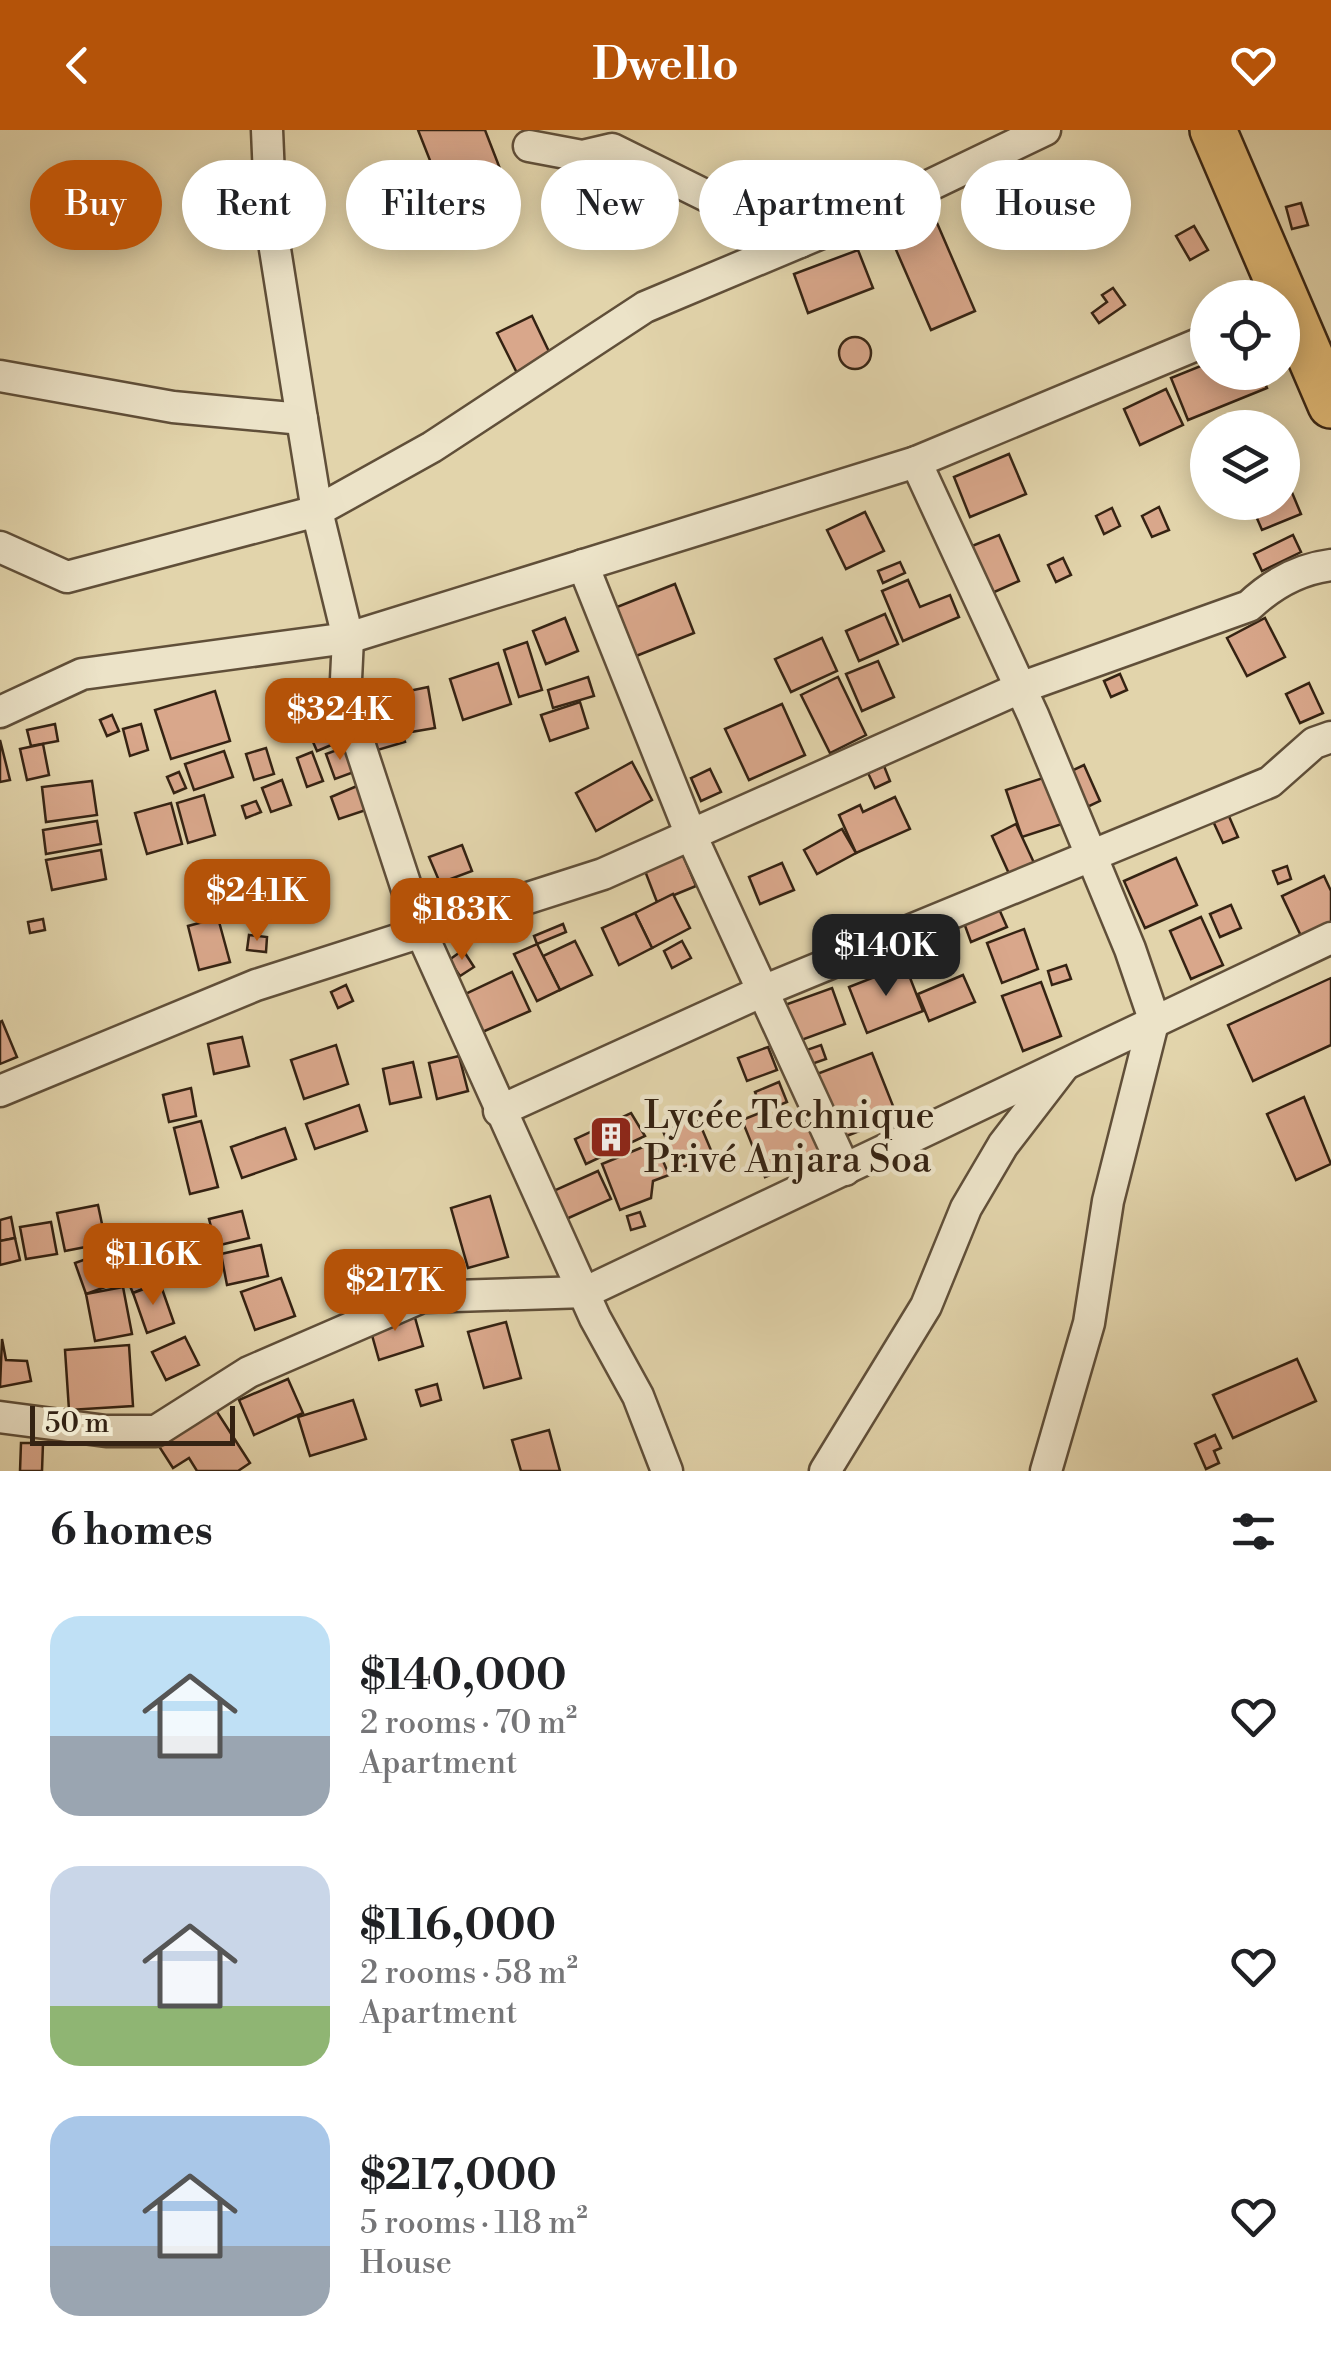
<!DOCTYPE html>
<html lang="en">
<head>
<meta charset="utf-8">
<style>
  :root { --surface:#fff; --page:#f2f2f2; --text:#202124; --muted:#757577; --accent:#b45309 }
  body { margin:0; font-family:"Libre Bodoni",serif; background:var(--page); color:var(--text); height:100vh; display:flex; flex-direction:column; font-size:38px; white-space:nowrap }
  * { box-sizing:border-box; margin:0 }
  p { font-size:32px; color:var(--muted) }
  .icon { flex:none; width:55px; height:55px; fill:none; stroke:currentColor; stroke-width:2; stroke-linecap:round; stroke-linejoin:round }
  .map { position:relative; height:1341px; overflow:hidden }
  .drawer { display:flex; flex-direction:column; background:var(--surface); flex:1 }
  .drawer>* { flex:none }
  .banner { position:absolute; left:30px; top:30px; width:1272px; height:90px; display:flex; gap:20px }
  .buttons { position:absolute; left:1190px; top:150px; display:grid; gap:20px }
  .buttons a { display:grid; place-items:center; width:110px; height:110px; border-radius:50%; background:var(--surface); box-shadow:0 5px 25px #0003; font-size:50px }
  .scale { position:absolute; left:30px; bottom:25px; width:205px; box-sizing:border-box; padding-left:10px; border:5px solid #352313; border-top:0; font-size:28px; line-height:35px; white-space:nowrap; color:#352313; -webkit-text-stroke:8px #ece3c8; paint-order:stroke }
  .price { position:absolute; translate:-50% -85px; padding:0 22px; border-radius:20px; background:var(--accent); color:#fff; font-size:32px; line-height:65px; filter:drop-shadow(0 2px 5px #0008) }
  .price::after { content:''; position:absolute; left:50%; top:60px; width:30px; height:22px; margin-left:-15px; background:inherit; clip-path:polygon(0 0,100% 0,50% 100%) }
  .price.current { background:#222; color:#fff }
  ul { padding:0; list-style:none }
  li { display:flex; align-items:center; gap:30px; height:250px; padding:0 50px }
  li span { display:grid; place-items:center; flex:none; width:280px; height:200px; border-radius:30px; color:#555 }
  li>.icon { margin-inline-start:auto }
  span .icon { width:120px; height:120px; fill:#fffc; stroke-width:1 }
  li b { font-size:42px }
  h2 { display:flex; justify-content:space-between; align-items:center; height:120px; padding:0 50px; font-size:42px }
  .pill { padding:0 35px; border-radius:45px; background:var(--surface); box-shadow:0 5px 25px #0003; font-size:35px; line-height:90px }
  .pill.current { background:var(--accent); color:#fff }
  header { display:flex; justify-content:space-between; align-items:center; height:130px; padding:0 50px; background:var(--accent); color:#fff; font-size:45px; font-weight:800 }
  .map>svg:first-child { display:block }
  .building { fill:#d9a78b; stroke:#352313; stroke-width:2.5 }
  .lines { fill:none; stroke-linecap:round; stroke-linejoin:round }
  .street-casing { stroke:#604f39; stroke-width:35 }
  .primary-casing { stroke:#352313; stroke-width:50 }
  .street { stroke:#ece3c8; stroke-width:30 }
  .primary { stroke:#e1ba76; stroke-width:45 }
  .labels { text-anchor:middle; stroke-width:9; stroke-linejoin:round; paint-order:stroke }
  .poi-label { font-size:38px; fill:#352313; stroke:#ece3c8; text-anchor:start }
</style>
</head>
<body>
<header><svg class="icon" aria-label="back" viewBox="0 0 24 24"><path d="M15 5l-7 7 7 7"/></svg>Dwello<svg class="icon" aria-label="heart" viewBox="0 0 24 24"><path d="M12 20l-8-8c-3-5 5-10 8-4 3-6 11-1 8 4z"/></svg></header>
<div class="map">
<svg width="1331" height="1341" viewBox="0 0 1331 1341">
  <rect width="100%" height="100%" fill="#e2d4ab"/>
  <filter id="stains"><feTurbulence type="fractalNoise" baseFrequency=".002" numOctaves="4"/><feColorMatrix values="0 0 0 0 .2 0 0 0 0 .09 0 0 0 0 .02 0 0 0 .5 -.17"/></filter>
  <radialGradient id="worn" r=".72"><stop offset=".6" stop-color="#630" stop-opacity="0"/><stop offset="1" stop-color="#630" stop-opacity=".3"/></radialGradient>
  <g class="building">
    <polygon points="418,0 485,0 504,49 446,71"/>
    <polygon points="1301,73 1308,95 1292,99 1286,77"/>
    <polygon points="934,86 975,181 931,200 890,106"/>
    <polygon points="1194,96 1208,120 1190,130 1176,106"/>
    <polygon points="858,120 873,158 808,183 794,144"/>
    <polygon points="1113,158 1125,175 1099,193 1092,183 1107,172 1102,165"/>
    <polygon points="532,186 553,230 519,247 497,203"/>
    <circle cx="855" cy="223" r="16"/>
    <polygon points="1208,233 1208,242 1261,242 1267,258 1188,290 1171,248"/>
    <polygon points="1166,259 1183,295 1140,315 1124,279"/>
    <polygon points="1009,324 1026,364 970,387 954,347"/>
    <polygon points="1288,353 1301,384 1262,400 1250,372 1282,372 1282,355"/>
    <polygon points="1159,377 1169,400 1152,407 1142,386"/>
    <polygon points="1112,378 1120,396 1104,404 1096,386"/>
    <polygon points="865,382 884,421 846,439 827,400"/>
    <polygon points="999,405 1019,451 992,463 972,416"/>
    <polygon points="1293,405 1301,422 1262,441 1254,424"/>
    <polygon points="1063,428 1071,445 1056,452 1048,435"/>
    <polygon points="900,432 905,443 883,453 878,441"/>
    <polygon points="908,450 920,477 950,465 959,487 903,511 882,461"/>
    <polygon points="675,454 694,503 631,528 612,479"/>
    <polygon points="885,484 898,514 859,531 846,501"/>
    <polygon points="565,488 578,521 546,534 533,501"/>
    <polygon points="1265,488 1285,527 1247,546 1227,508"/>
    <polygon points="822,508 837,541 791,562 775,529"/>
    <polygon points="527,512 542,560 519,567 504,520"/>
    <polygon points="878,531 894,567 862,581 846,544"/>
    <polygon points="498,533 511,574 463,590 450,549"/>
    <polygon points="1120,544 1127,560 1111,567 1104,551"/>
    <polygon points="588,547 594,566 553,578 548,560"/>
    <polygon points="838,547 866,605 830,623 801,565"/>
    <polygon points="1309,553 1323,583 1300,593 1286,564"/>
    <polygon points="428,557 435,598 411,602 404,562"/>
    <polygon points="215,561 230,611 171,629 155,580"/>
    <polygon points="390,563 405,612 374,621 359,572"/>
    <polygon points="580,572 588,598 550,611 541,585"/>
    <polygon points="334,574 348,608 317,621 310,605 324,599 317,581"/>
    <polygon points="782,574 805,625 749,650 725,599"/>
    <polygon points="112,585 119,601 107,606 100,590"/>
    <polygon points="55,594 58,611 31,616 27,600"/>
    <polygon points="141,594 148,620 130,626 123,599"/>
    <polygon points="0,610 10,650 0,652"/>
    <polygon points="43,614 49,645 27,650 20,619"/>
    <polygon points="345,617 354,642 335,649 326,624"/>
    <polygon points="266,618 274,644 254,650 246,624"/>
    <polygon points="224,621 233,647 194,660 185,634"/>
    <polygon points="312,622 323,651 307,657 297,628"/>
    <polygon points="632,632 652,670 596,701 576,663"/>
    <polygon points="1084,635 1100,671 1085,678 1069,642"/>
    <polygon points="884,636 890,651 875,658 868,643"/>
    <polygon points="710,639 721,662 701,671 691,648"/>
    <polygon points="179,642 186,658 174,663 167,647"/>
    <polygon points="1046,647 1062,694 1022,707 1006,660"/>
    <polygon points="282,650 291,675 271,682 262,658"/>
    <polygon points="92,651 97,685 46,692 42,657"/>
    <polygon points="357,656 366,680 339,689 331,667"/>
    <polygon points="204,665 215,705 188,713 177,673"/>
    <polygon points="895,667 910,699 856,723 839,685 860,675 863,682"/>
    <polygon points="256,671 261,682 246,688 242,676"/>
    <polygon points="171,673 182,714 147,724 135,683"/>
    <polygon points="1228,684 1238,707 1223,713 1213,691"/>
    <polygon points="97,691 101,714 46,724 43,700"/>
    <polygon points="1016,694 1036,737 1011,748 992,706"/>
    <polygon points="842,699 856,723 817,744 804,720"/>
    <polygon points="462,715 472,741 440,753 429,727"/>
    <polygon points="101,720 106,749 52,760 46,730"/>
    <polygon points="683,725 696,756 657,772 645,741"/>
    <polygon points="1176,728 1197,775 1145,798 1124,751"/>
    <polygon points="782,733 794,760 760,774 749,747"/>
    <polygon points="1287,736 1291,749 1278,754 1273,741"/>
    <polygon points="1324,746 1331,761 1331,795 1302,808 1282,766"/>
    <polygon points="673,764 690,798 652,818 635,783"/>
    <polygon points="1231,775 1241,798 1220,807 1210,784"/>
    <polygon points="999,779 1007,797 971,812 964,793"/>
    <polygon points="635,783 652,818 619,835 602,798"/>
    <polygon points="1201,787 1223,835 1191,849 1170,801"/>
    <polygon points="218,788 230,832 199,840 188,796"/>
    <polygon points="43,789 45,800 30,803 28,792"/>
    <polygon points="563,794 566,802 537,814 534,806"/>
    <polygon points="1024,799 1038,839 1002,853 987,813"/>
    <polygon points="249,805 267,807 266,822 247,820"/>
    <polygon points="575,811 592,845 560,860 543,826"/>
    <polygon points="682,811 691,828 672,838 664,821"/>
    <polygon points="537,814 560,860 537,871 514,824"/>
    <polygon points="463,820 474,837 460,846 449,830"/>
    <polygon points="905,835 923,881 867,903 849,857"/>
    <polygon points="1066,835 1071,849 1052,855 1048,841"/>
    <polygon points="512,842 530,881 480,903 463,865"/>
    <polygon points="963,845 975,872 929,891 918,864"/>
    <polygon points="1331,848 1331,915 1253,951 1228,895"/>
    <polygon points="1041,852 1061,906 1023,921 1002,866"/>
    <polygon points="346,855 353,871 338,878 331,862"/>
    <polygon points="832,858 845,894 796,912 782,876"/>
    <polygon points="2,891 17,927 0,934 0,892"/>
    <polygon points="242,907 249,936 214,944 208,914"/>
    <polygon points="336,915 348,954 304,969 291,930"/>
    <polygon points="821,915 826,929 806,936 801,922"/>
    <polygon points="768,917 777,940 747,951 738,928"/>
    <polygon points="872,923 897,986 834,1011 809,947"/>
    <polygon points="459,926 468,961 437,969 429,933"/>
    <polygon points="413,932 421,967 390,974 383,939"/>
    <polygon points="779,952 787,972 762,982 755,962"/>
    <polygon points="191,958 196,986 169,992 163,965"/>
    <polygon points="1304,967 1331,1034 1296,1050 1267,984"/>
    <polygon points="359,975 367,1001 315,1019 306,994"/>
    <polygon points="803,978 822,1024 765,1047 742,990 762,982 767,992"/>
    <polygon points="631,983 645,1006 586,1034 575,1009"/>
    <polygon points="697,987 713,1025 678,1039 663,1001"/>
    <polygon points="201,991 218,1057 190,1064 174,998"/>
    <polygon points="285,998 296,1029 242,1048 231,1017"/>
    <polygon points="655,1012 669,1045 653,1051 651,1068 620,1080 602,1034"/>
    <polygon points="598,1041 611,1069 564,1090 551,1062"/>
    <polygon points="490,1066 508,1127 468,1138 451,1078"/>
    <polygon points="98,1075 106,1113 65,1121 57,1083"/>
    <polygon points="242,1081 249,1108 216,1116 209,1089"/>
    <polygon points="640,1082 645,1096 631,1100 627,1086"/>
    <polygon points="11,1087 15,1108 0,1111 0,1090"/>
    <polygon points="51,1092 57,1124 26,1129 20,1097"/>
    <polygon points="15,1108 20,1130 0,1135 0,1111"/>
    <polygon points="153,1114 167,1149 133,1163 118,1128"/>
    <polygon points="261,1115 268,1146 227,1155 221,1124"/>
    <polygon points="111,1120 122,1151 86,1164 75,1133"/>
    <polygon points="281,1148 295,1186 255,1200 241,1162"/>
    <polygon points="160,1153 174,1193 147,1203 133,1163"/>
    <polygon points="123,1157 132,1204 95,1211 86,1164"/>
    <polygon points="412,1177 423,1216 379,1230 368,1191"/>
    <polygon points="506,1192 521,1248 484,1258 468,1202"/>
    <polygon points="185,1207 199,1235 166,1250 152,1222"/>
    <polygon points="2,1209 6,1230 27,1231 31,1251 0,1257"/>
    <polygon points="129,1215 133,1276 69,1280 65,1220"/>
    <polygon points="1297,1229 1316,1271 1233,1308 1213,1265"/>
    <polygon points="288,1249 303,1283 254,1305 239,1270"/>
    <polygon points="437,1254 441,1270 421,1276 416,1260"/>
    <polygon points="353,1270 366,1309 310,1326 298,1287"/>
    <polygon points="210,1271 250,1333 238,1341 197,1341 189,1328 173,1338 153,1307"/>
    <polygon points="549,1300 560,1341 521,1341 512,1310"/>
    <polygon points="1215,1305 1221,1318 1214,1321 1219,1333 1206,1339 1195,1314"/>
    <polygon points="21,1313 43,1313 42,1341 20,1341"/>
  </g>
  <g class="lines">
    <g class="street-casing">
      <g id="street">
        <polyline points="267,0 271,94 302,289 317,381 348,508 345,570 421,802 595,1188 638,1266 667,1341"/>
        <polyline points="529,16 582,26 612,19 800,112"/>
        <polyline points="0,246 173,277 302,289"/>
        <polyline points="916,332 1033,585 1130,819 1154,889 1108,1071 1089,1193 1046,1341"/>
        <polyline points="0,417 67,447 317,381 432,317 645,177 893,73 1045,0"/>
        <polyline points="583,435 691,705 845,1040"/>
        <polyline points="0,582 82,544 348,508 916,332 1208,210"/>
        <path d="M0,961l256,-106 347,-111 417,-186 229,-82c23,-22 50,-37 82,-41"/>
        <polyline points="499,981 763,861 1270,652 1314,613 1331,607"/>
        <polyline points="0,1287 106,1301 156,1301 249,1242 422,1167 586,1162 1331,808"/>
        <polyline points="825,1341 926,1176 966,1078 1003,1015 1063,937"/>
      </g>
    </g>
    <g class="primary-casing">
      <polyline id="primary" points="1213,0 1331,275"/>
    </g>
    <use href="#street" class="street"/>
    <use href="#primary" class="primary"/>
  </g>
  <defs>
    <g id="building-square" transform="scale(2.25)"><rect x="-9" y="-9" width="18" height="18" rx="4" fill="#8f2418" stroke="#ece3c8"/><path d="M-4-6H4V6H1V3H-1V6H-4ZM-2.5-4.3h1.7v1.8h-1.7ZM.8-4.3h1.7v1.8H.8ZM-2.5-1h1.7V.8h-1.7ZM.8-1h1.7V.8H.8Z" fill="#fff"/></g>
  </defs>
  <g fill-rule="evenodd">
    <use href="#building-square" x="611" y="1007"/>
  </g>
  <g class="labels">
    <g class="poi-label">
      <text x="644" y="998">Lycée Technique<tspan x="644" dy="44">Privé Anjara Soa</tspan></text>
    </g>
  </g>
  <rect width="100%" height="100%" filter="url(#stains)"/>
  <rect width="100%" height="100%" fill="url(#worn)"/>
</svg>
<div class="buttons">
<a><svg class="icon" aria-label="locate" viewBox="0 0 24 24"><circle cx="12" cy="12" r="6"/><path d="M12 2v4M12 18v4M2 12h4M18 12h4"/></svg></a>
<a><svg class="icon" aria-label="layers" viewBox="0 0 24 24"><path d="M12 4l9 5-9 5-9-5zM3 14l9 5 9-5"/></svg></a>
</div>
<div class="scale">50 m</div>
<b class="price" style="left:340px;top:633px">$324K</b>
<b class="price" style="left:257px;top:814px">$241K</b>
<b class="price" style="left:462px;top:833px">$183K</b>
<b class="price current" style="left:886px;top:869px">$140K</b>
<b class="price" style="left:153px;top:1178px">$116K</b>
<b class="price" style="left:395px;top:1204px">$217K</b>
<div class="banner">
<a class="pill current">Buy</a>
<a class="pill">Rent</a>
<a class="pill">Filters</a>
<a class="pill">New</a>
<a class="pill">Apartment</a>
<a class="pill">House</a>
</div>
</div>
<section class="drawer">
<h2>6 homes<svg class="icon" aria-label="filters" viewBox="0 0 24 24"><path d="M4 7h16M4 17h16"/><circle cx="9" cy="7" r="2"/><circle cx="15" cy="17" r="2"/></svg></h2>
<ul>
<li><span style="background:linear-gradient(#bfe0f5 60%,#9aa5b1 0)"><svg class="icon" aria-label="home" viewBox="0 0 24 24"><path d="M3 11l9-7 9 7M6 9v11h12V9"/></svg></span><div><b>$140,000</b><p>2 rooms · 70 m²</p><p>Apartment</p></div><svg class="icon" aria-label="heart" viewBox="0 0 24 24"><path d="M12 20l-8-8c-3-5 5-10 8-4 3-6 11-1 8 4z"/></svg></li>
<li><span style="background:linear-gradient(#c9d6e8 70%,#8fb573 0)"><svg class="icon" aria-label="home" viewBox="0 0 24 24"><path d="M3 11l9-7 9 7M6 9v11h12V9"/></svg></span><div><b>$116,000</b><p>2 rooms · 58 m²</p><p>Apartment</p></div><svg class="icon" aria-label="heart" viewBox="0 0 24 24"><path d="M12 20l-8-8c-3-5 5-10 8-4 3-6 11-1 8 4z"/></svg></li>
<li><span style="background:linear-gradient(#a9c7e8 65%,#9aa5b1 0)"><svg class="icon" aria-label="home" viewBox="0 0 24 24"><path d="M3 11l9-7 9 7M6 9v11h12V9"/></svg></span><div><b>$217,000</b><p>5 rooms · 118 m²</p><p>House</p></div><svg class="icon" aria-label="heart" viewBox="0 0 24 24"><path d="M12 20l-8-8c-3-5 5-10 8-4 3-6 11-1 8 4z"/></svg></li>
</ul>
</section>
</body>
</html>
